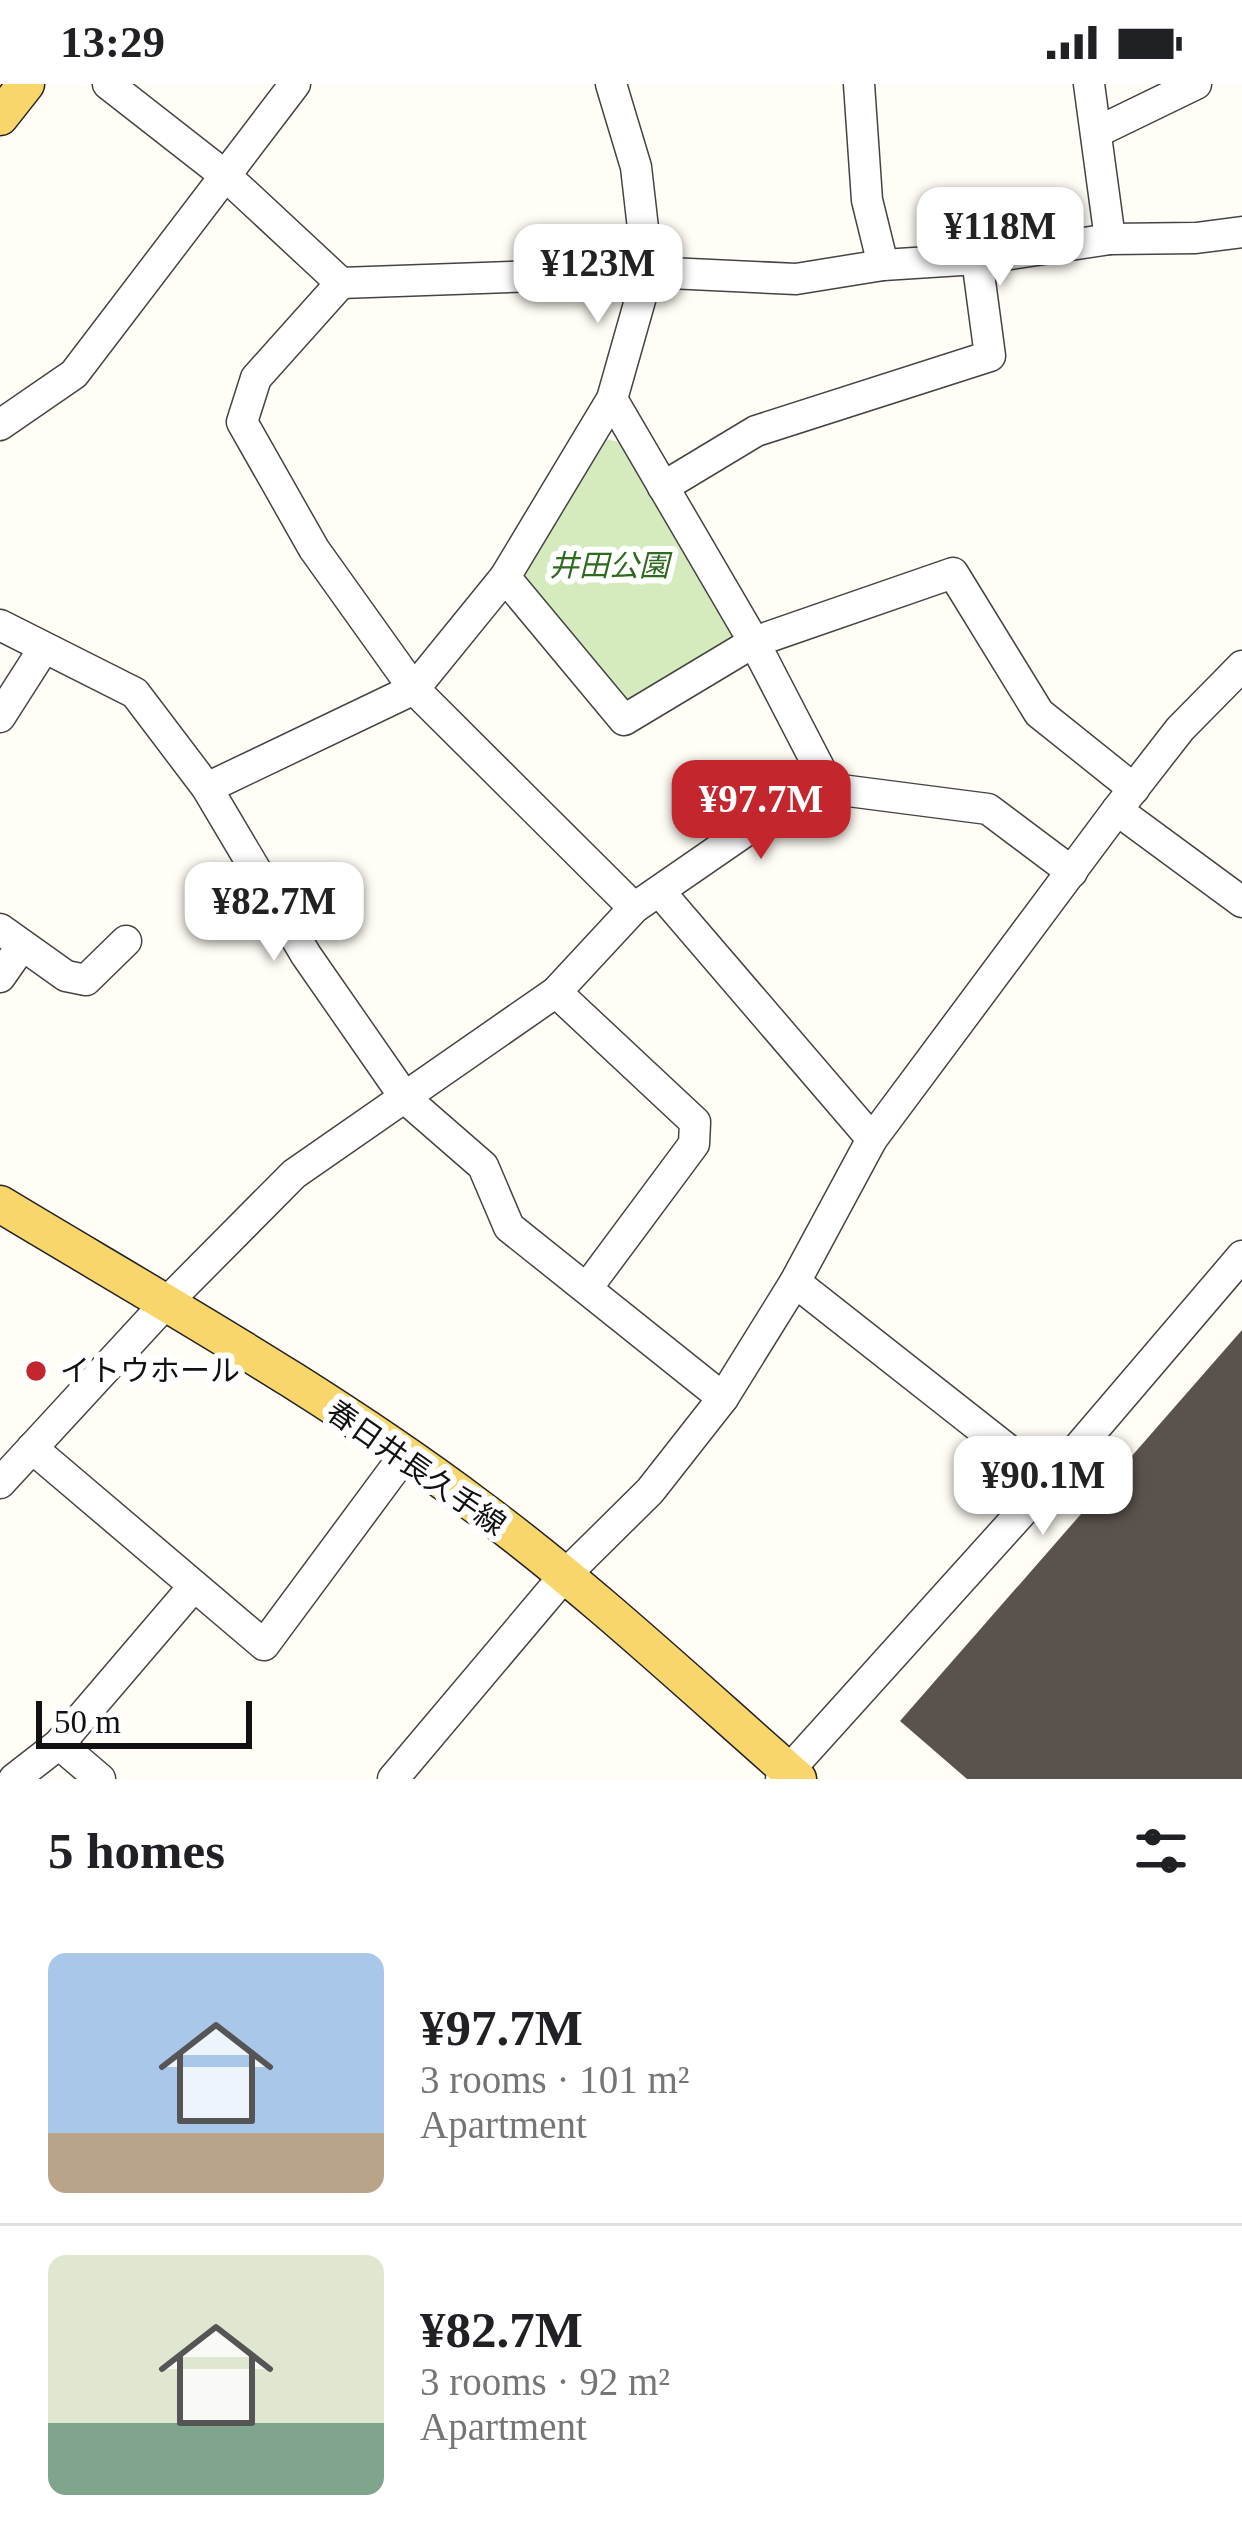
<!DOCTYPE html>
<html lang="en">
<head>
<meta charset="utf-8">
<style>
  :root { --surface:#fff; --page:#f2f2f2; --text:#202124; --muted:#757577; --line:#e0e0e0; --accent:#c4262e }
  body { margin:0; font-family:"Times New Roman","Noto Sans JP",serif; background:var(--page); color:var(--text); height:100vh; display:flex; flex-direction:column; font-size:45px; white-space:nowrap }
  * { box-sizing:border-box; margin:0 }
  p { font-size:39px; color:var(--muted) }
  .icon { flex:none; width:66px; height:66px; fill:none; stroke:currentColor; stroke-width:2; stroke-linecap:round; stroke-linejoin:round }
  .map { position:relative; height:1695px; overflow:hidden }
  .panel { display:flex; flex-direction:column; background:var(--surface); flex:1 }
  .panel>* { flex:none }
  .scale { position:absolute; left:36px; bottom:30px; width:216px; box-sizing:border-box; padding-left:12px; border:6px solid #111; border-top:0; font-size:33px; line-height:42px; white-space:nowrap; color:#111; -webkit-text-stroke:9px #fff; paint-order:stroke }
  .price { position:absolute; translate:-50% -102px; padding:0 27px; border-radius:24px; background:#fff; color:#222; font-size:39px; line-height:78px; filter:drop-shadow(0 3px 6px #0008) }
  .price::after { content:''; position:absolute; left:50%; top:72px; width:36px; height:27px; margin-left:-18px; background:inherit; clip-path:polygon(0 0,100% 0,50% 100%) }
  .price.current { background:var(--accent); color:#fff }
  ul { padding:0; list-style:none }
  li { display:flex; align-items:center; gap:36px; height:300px; padding:0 48px }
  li+li { border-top:3px solid var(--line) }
  li span { display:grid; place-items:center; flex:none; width:336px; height:240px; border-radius:18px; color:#555 }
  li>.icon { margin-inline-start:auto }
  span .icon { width:144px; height:144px; fill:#fffc; stroke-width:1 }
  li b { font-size:51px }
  h2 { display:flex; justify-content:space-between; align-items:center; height:144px; padding:0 48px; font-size:51px }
  .status { display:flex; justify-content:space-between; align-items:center; height:84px; padding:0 60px; background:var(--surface); direction:ltr }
  .status svg { height:33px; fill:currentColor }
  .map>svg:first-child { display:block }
  .green { fill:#d5ebbd }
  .building { fill:#5a524d }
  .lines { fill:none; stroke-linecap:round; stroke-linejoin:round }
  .minor-casing { stroke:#444; stroke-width:33 }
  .major-casing { stroke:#222; stroke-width:39 }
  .minor { stroke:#fff; stroke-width:30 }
  .major { stroke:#f9d66b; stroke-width:36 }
  .poi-dot { fill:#c4262e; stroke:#fff; stroke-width:4.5 }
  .labels { text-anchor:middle; stroke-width:12; stroke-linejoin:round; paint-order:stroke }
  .park-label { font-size:30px; font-style:italic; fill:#2f6b1f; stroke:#fff }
  .poi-label { font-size:30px; fill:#111; stroke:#fff; text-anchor:start }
  .street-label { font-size:30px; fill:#111; stroke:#fff }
</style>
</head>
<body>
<div class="status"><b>13:29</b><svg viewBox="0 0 49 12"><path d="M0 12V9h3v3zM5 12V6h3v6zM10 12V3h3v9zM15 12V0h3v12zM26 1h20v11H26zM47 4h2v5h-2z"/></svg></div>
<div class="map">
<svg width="1242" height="1695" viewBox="0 0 1242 1695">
  <rect width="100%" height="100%" fill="#fffdf5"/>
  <polygon class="green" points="601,354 624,359 737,556 627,622 519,489"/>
  <polygon class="building" points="1242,1246 1242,1695 967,1695 900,1637"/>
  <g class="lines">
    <g class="minor-casing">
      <g id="minor">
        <polyline points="108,0 227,93 341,199 648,188 796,195 883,181 977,175 1110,155 1196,154 1242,148"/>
        <polyline points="859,0 867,116 883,181"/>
        <polyline points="1089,0 1110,155"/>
        <polyline points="1097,48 1196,0"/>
        <polyline points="341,199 256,294 242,338 314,465 414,605 634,824"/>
        <polyline points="612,315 754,558 824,693 841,706 988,725 1072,788"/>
        <polyline points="0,341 74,290 295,0"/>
        <polyline points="663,403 756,347 990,272 977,175"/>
        <polyline points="505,493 624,636 754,558 953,489 1039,629 1134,705"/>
        <polyline points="0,541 135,609 207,704 306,871 406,1015 483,1082 509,1143 723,1314"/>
        <polyline points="0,633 44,564"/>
        <polyline points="207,704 414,605 505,493 612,315 648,188 636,83 611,0"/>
        <polyline points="1117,726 1242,818"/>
        <polyline points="660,808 872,1055"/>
        <polyline points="0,845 66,892 86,896 126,857"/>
        <polyline points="0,893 21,863"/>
        <polyline points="556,908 695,1038 694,1060 587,1204"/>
        <polyline points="795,1198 1049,1398"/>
        <polyline points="32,1364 264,1561 404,1372"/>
        <polyline points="0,1399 165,1220 294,1090 556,908 634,824 824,693"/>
        <polyline points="59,1660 100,1695"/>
        <polyline points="14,1695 59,1660 194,1502"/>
        <polyline points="393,1695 565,1491 650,1407 723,1314 795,1198 872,1055 1117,726 1180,645 1242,582"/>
        <polyline points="781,1695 1049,1398 1242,1172"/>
      </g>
    </g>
    <g class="major-casing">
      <g id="major">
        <polyline points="0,33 26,0"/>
        <path d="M0,1120c161,97 328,190 478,303 112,83 215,180 320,272"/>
      </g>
    </g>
    <use href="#minor" class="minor"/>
    <use href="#major" class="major"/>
  </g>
  <circle class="poi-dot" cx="36" cy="1287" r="12"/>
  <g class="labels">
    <g class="park-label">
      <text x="609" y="492">井田公園</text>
    </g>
    <g class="poi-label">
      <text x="60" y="1297">イトウホール</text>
    </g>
    <g class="street-label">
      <text transform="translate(416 1384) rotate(35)" y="10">春日井長久手線</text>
    </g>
  </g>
</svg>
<div class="scale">50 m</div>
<b class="price" style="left:1000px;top:205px">¥118M</b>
<b class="price" style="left:598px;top:242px">¥123M</b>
<b class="price current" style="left:761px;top:778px">¥97.7M</b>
<b class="price" style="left:274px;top:880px">¥82.7M</b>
<b class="price" style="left:1043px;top:1454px">¥90.1M</b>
</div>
<section class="panel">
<h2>5 homes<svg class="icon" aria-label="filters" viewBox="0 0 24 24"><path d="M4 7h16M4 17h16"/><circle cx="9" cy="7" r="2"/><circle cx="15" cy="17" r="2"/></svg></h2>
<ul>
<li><span style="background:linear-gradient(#a9c7e8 75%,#b9a48a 0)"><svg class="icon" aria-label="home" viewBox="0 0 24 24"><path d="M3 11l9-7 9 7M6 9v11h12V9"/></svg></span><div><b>¥97.7M</b><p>3 rooms · 101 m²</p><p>Apartment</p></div></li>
<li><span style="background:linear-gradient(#dfe7d0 70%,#7fa58c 0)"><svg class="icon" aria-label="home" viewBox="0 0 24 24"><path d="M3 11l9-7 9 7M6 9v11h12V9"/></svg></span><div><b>¥82.7M</b><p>3 rooms · 92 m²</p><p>Apartment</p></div></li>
</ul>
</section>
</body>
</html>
